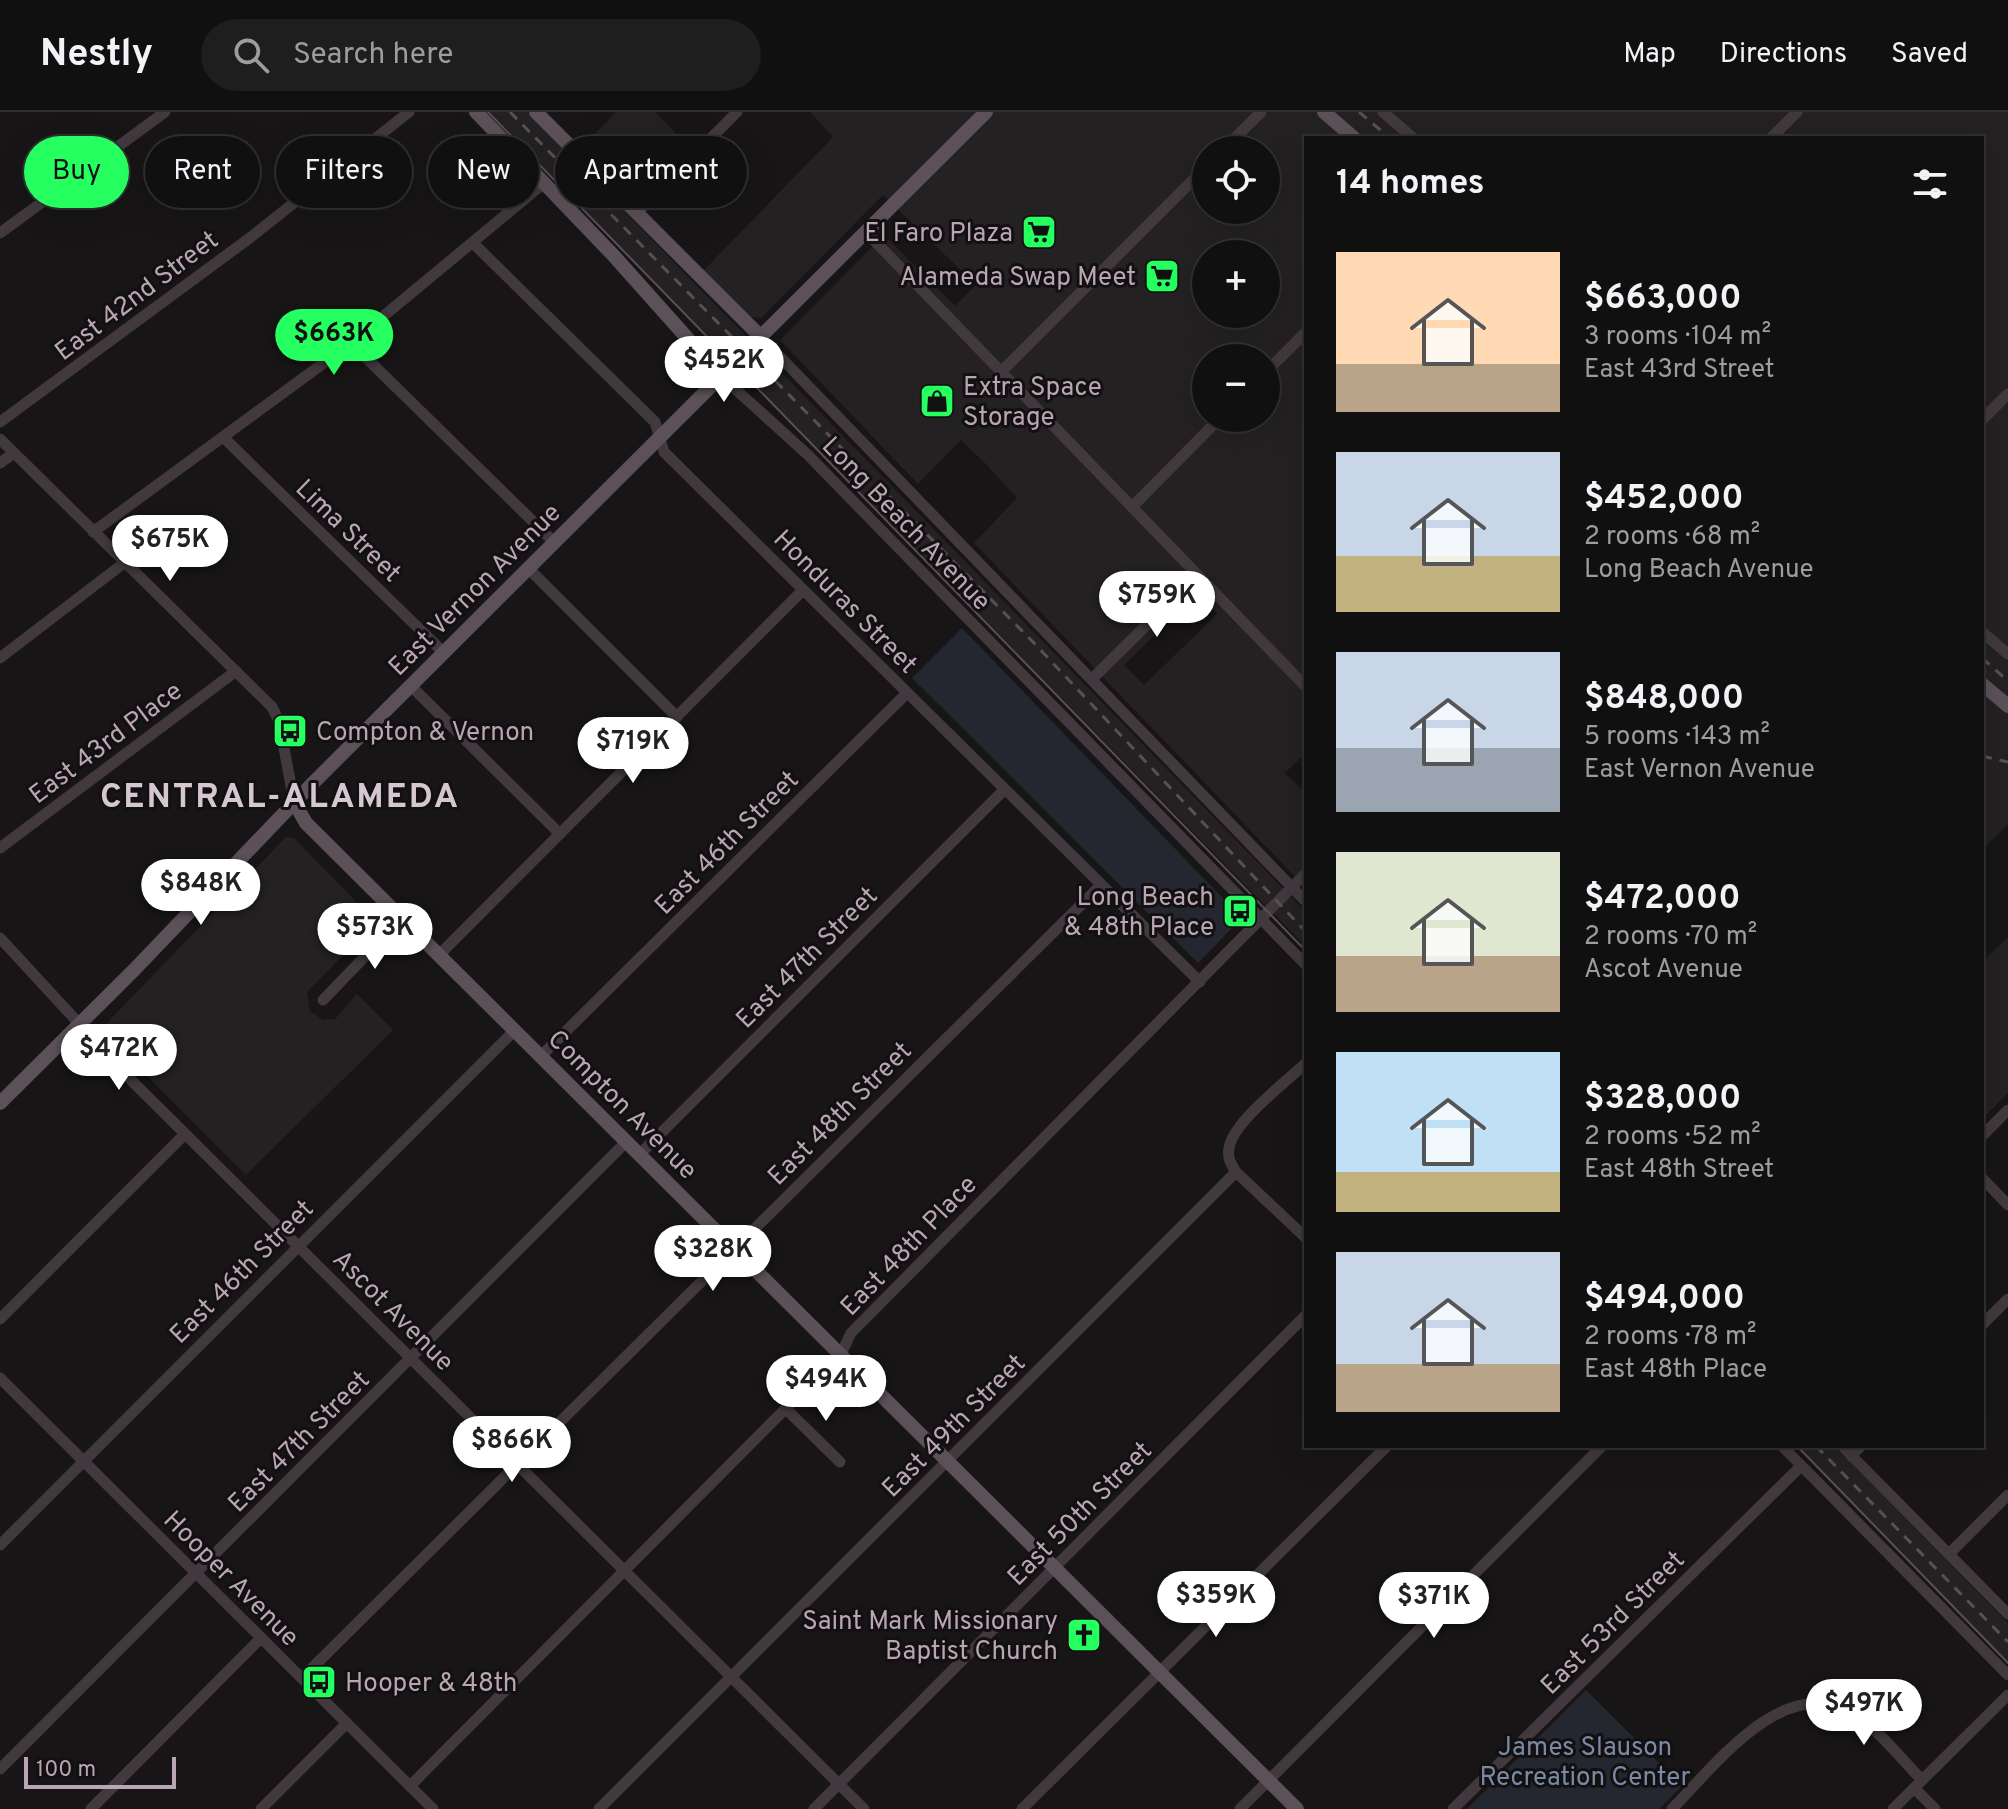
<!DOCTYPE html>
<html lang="en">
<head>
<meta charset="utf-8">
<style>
  :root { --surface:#111010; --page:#1e1e1e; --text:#f1f3f6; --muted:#9c9d9f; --line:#303030; --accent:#25ff5f }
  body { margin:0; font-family:Overpass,sans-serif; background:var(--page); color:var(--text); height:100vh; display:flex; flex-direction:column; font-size:30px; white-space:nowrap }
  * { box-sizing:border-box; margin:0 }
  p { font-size:26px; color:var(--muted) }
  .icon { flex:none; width:44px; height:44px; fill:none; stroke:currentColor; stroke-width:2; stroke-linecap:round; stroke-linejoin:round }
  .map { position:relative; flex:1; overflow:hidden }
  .details { position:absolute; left:1304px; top:24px; width:680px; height:1312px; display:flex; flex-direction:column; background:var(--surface); border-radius:0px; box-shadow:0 8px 32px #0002,0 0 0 2px var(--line) }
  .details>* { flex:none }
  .hud { position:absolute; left:24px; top:24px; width:760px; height:72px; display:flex; gap:16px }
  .tools { position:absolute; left:1192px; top:24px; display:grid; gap:16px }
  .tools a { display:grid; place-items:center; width:88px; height:88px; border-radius:50%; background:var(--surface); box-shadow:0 8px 32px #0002,0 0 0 2px var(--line); font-size:40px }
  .scale { position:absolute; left:24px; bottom:20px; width:152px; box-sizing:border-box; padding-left:8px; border:4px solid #b9a5b3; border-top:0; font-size:22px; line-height:28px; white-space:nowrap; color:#b9a5b3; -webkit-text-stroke:6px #121011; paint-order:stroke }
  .price { position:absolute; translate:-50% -68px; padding:0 18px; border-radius:28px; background:#fff; color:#222; font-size:26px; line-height:52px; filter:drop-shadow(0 2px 4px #0008) }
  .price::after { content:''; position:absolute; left:50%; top:48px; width:24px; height:18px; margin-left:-12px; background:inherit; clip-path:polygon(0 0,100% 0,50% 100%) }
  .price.current { background:var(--accent); color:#111 }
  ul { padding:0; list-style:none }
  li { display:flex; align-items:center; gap:24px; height:200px; padding:0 32px }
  li span { display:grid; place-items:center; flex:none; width:224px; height:160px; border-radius:0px; color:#555 }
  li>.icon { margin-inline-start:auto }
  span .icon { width:96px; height:96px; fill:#fffc; stroke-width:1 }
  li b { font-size:34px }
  h2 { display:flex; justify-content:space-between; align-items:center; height:96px; padding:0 32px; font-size:34px }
  .tag { padding:0 28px; border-radius:36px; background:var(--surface); box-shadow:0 8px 32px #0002,0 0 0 2px var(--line); font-size:28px; line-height:72px }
  .tag.current { background:var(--accent); color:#111 }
  header { display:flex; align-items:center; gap:48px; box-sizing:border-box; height:112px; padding:0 40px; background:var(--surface); border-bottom:2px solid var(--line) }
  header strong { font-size:38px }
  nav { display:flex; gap:44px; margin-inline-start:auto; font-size:28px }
  .search { width:560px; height:72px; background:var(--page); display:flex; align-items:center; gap:20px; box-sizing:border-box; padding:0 28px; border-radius:44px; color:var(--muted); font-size:30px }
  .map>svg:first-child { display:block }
  .built { fill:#242122; fill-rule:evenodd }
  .green { fill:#24272f }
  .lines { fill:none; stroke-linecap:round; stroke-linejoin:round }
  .minor { stroke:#41393e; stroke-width:11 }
  .major { stroke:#5c5158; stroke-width:14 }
  .tram { stroke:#5a4f56; stroke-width:2 }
  .rail { stroke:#5a4f56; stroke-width:3; stroke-dasharray:10 8; stroke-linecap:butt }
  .labels { text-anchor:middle; stroke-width:6; stroke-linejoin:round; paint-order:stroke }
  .poi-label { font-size:26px; fill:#b9a5b3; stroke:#121011; text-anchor:end }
  .street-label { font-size:26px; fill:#b9a5b3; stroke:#121011 }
  .park-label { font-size:26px; fill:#7a89a6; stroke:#121011 }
  .district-label { font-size:34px; font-weight:bold; letter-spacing:2px; fill:#d4c7d0; stroke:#121011 }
</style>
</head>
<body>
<header>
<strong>Nestly</strong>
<div class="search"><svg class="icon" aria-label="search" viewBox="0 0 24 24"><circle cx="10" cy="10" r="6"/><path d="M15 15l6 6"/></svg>Search here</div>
<nav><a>Map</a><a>Directions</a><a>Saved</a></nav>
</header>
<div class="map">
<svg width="2008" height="1697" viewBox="0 0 2008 1697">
  <rect width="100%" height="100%" fill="#171516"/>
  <g class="built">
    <polygon points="486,0 528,0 1306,800 1306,835"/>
    <polygon points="616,0 655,0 685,31 636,80 629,79 583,34"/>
    <path d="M810,0h1198v712l-26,26v-712h-676v615l-21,20 16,16 5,-5v104l-332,-345 43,-45 -31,-34 -25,-24 -43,44 -138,-144 104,-105 71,71 21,-21 -93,-90 -122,123 -10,-1 -47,-47 129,-133zM1206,38h60v60h-60zM1206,142h60v60h-60zM1206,246h60v60h-60zM1197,482l20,20 -73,71 -20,-20z"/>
    <polygon points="286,725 294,726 376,810 307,880 310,899 323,908 335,907 357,882 393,918 246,1063 105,922 105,913"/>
    <polygon points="2008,825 2008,981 1982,1007 1982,850"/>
    <polygon points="1795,1334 1834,1334 2008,1511 2008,1551"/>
  </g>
  <g class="green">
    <polygon points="962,516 1242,806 1198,851 912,566"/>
    <polygon points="1586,1578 1682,1674 1659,1697 1467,1697"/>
  </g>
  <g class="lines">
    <g class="minor">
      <polyline points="1383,0 1413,26"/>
      <polyline points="1771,26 1797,0"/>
      <polyline points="1223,38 1261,0"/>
      <polyline points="637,101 737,0"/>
      <polyline points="866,120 1306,575"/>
      <polyline points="0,121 165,0"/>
      <polyline points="473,131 655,310 664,340 1200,870"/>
      <polyline points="761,225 1306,790"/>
      <polyline points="351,231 555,431"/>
      <polyline points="1001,260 1206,55"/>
      <polyline points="1266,260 1306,220"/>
      <polyline points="722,265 808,343 1306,853"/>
      <polyline points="1982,308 2008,282"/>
      <polyline points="0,310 247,128 409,0"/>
      <polyline points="224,326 444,541"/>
      <polyline points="0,327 272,595 279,609 294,690"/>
      <polyline points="0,351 14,341"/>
      <polyline points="1132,395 1220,306"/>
      <polyline points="93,420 351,231 544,71"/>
      <polyline points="529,457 677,605"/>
      <polyline points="1982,520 2008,542"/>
      <polyline points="0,546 124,451"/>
      <polyline points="1092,567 1197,463"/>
      <polyline points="411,574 560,722"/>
      <polyline points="0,736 236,559"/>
      <polyline points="0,826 133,970 864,1697"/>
      <polyline points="439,843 803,478"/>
      <polyline points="323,888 402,806"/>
      <polyline points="541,944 907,581"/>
      <polyline points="1982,1024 2008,998"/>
      <polyline points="639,1043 1004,678"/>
      <polyline points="1236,1060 1306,1126"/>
      <polyline points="1982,1066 2008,1093"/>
      <polyline points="0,1207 185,1022"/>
      <polyline points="1982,1213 2008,1187"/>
      <polyline points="0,1266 433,1697"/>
      <polyline points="786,1297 840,1350"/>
      <polyline points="1782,1334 2008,1563"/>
      <polyline points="1842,1334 2008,1502"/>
      <polyline points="1851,1344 1861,1334"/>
      <polyline points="0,1433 515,918"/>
      <polyline points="1949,1442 2008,1383"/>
      <polyline points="302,1566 1101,773"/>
      <polyline points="0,1657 626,1030"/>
      <polyline points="410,1674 828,1254 841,1242 851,1221 1306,761"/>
      <polyline points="1914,1676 1935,1697"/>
      <polyline points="91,1697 261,1526"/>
      <polyline points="261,1697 347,1611"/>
      <path d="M599,1697l637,-637c-5,-8 -9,-14 -7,-24 4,-26 58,-67 77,-85"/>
      <polyline points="814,1697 1306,1203"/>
      <polyline points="1022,1697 1387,1334"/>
      <polyline points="1240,1697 1602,1334"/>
      <polyline points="1453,1697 1801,1354"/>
      <path d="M1672,1697c41,-41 107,-131 174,-99 29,14 53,47 76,70"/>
      <polyline points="1893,1697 2008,1583"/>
    </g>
    <g class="major">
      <polyline points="476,0 614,144 722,265"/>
      <polyline points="536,0 761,225"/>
      <polyline points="1324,0 1354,26"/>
      <polyline points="1982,572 2008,594"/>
      <polyline points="294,690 306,711 1297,1697"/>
      <polyline points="0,991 134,858 311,673 986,0"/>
    </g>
    <g class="tram">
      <polyline points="488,0 1306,839"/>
      <polyline points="1797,1334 2008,1551"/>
    </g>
    <g class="rail">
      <polyline points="510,0 1033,530 1306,820"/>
      <polyline points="1359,0 1390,26"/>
      <polyline points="1982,546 2008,569"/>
      <polyline points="1982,644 2008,650"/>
      <polyline points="1816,1334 2008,1530"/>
    </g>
  </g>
  <defs>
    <g id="supermarket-square" transform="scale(1.8)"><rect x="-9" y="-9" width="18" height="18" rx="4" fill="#25ff5f" stroke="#121011"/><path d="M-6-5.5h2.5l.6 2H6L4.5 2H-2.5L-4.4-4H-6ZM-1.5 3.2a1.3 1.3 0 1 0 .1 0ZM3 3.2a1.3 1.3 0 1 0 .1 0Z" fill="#111"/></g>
    <g id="shop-square" transform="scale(1.8)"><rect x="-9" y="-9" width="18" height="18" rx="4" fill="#25ff5f" stroke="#121011"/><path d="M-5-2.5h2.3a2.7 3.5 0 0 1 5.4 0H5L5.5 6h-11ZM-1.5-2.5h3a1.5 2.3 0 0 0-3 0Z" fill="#111"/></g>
    <g id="bus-square" transform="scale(1.8)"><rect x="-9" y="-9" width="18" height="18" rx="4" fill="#25ff5f" stroke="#121011"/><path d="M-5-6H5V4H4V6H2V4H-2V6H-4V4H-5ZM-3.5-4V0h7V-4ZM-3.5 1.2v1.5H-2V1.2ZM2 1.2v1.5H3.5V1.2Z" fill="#111"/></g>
    <g id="church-square" transform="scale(1.8)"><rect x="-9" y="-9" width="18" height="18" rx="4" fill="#25ff5f" stroke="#121011"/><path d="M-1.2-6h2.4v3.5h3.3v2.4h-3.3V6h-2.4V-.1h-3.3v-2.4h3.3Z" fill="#111"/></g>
  </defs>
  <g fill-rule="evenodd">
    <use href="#supermarket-square" x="1039" y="120"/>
    <use href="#supermarket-square" x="1162" y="164"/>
    <use href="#shop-square" x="937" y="289"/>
    <use href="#bus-square" x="290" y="619"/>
    <use href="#bus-square" x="1240" y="799"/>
    <use href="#church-square" x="1084" y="1523"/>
    <use href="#bus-square" x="319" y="1570"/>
  </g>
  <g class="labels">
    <g class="poi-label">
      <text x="1013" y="129">El Faro Plaza</text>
      <text x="1136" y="173">Alameda Swap Meet</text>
      <text x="963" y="283" text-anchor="start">Extra Space<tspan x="963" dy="30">Storage</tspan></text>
      <text x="316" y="628" text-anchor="start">Compton &amp; Vernon</text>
      <text x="1214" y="793">Long Beach<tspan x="1214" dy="30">&amp; 48th Place</tspan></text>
      <text x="1058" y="1517">Saint Mark Missionary<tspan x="1058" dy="30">Baptist Church</tspan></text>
      <text x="345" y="1579" text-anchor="start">Hooper &amp; 48th</text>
    </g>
    <g class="street-label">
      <text transform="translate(136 183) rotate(-37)" y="9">East 42nd Street</text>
      <text transform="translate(907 411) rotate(46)" y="9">Long Beach Avenue</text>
      <text transform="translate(349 418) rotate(44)" y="9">Lima Street</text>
      <text transform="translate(474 477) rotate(-45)" y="9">East Vernon Avenue</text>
      <text transform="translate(846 489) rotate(45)" y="9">Honduras Street</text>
      <text transform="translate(105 630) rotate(-37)" y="9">East 43rd Place</text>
      <text transform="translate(726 730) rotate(-45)" y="9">East 46th Street</text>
      <text transform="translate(806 845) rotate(-45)" y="9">East 47th Street</text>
      <text transform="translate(623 992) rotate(45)" y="9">Compton Avenue</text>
      <text transform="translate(839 1001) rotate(-45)" y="9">East 48th Street</text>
      <text transform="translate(908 1133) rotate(-46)" y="9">East 48th Place</text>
      <text transform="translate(241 1159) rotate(-45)" y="9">East 46th Street</text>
      <text transform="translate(394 1198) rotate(45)" y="9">Ascot Avenue</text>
      <text transform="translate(953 1313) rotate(-45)" y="9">East 49th Street</text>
      <text transform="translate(298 1329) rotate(-45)" y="9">East 47th Street</text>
      <text transform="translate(1079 1401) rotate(-45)" y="9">East 50th Street</text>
      <text transform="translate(232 1466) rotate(45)" y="9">Hooper Avenue</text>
      <text transform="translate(1612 1510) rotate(-45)" y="9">East 53rd Street</text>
    </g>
    <g class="park-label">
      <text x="1585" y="1643">James Slauson<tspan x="1585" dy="30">Recreation Center</tspan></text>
    </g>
    <g class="district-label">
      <text x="280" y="695">CENTRAL-ALAMEDA</text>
    </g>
  </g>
</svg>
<div class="tools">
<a><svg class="icon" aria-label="locate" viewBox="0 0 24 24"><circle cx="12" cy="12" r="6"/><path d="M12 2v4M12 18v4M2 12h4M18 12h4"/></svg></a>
<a>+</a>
<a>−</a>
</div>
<div class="scale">100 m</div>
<b class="price current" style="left:334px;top:265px">$663K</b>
<b class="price" style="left:724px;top:292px">$452K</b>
<b class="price" style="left:170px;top:471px">$675K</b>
<b class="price" style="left:1157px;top:527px">$759K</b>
<b class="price" style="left:633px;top:673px">$719K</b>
<b class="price" style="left:201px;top:815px">$848K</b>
<b class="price" style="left:375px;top:859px">$573K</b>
<b class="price" style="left:119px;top:980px">$472K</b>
<b class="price" style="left:713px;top:1181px">$328K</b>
<b class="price" style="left:826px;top:1311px">$494K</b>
<b class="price" style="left:512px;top:1372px">$866K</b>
<b class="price" style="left:1216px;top:1527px">$359K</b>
<b class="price" style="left:1434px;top:1528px">$371K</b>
<b class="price" style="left:1864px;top:1635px">$497K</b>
<div class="hud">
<a class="tag current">Buy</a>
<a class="tag">Rent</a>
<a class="tag">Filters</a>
<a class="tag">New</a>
<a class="tag">Apartment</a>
</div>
<section class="details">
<h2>14 homes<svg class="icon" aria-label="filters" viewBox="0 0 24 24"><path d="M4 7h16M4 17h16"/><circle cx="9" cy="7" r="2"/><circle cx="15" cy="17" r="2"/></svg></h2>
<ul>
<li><span style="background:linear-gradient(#ffd9b3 70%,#b9a48a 0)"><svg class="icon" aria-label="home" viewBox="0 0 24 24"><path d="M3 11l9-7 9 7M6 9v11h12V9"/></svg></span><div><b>$663,000</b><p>3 rooms · 104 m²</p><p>East 43rd Street</p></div></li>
<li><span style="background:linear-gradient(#c9d6e8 65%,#c2b280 0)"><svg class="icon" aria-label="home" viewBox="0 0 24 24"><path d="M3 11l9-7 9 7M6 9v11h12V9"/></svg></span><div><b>$452,000</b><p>2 rooms · 68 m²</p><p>Long Beach Avenue</p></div></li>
<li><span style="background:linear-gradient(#c9d6e8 60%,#9aa5b1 0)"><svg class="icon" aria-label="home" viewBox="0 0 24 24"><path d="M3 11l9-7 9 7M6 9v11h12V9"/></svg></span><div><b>$848,000</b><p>5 rooms · 143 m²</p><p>East Vernon Avenue</p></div></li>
<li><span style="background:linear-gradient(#dfe7d0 65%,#b9a48a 0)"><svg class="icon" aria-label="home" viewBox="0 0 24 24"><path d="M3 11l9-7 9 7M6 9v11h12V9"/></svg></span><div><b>$472,000</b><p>2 rooms · 70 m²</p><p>Ascot Avenue</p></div></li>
<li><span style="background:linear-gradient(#bfe0f5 75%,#c2b280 0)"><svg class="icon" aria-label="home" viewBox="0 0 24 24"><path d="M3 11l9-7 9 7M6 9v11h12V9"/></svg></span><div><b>$328,000</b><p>2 rooms · 52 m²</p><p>East 48th Street</p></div></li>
<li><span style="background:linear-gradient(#c9d6e8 70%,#b9a48a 0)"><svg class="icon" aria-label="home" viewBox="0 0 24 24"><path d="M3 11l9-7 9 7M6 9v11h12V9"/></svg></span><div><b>$494,000</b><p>2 rooms · 78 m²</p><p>East 48th Place</p></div></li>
</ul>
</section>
</div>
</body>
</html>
